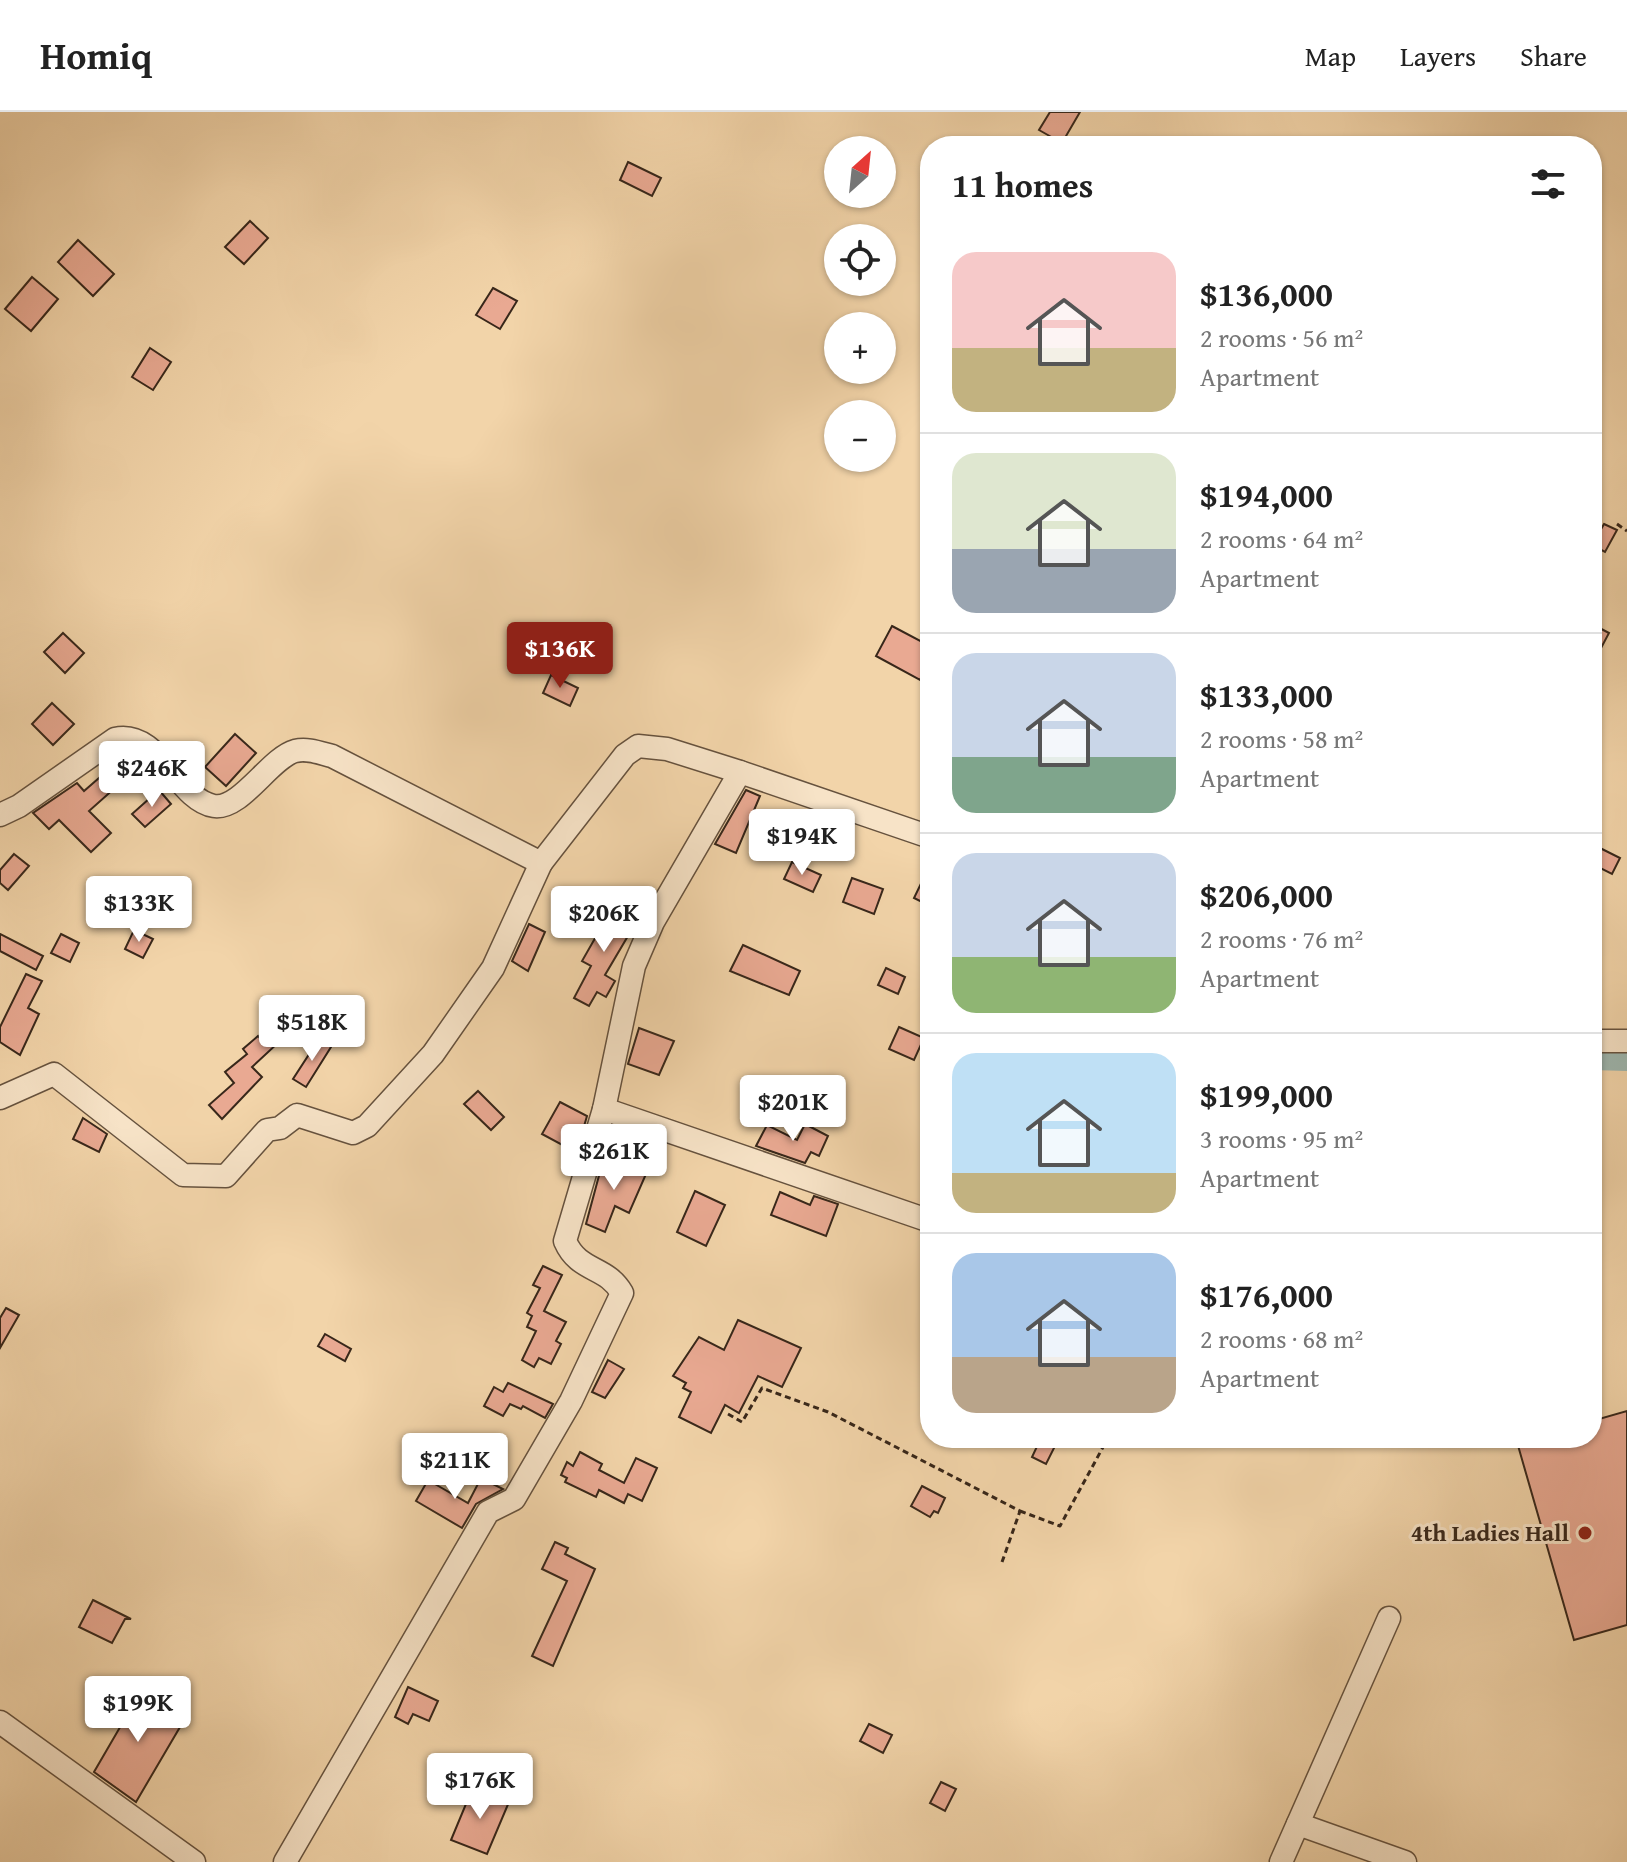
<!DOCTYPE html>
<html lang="en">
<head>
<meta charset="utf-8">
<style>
  :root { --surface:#fff; --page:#f2f2f2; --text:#222; --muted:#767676; --line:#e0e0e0; --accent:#8f2418 }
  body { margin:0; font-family:"Gentium Book Plus",serif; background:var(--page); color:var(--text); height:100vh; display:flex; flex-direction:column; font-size:30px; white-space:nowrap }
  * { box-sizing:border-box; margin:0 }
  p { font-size:26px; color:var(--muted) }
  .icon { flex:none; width:44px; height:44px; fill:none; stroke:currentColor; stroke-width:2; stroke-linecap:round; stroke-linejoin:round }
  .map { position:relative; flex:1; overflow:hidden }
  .panel { position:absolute; left:920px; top:24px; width:682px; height:1312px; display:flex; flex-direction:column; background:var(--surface); border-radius:32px; box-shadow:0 2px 6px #0004 }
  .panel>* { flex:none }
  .needle { width:52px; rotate:27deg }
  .tools { position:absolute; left:824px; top:24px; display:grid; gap:16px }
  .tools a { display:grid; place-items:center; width:72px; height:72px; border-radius:50%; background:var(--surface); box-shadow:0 2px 6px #0004; font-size:40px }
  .price { position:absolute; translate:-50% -68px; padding:0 18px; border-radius:8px; background:#fff; color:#222; font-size:26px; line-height:52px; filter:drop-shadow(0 2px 4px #0008) }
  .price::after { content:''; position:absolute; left:50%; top:48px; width:24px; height:18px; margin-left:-12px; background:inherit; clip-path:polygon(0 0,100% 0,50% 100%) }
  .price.active { background:var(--accent); color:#fff }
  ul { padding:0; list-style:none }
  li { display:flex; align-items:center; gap:24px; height:200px; padding:0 32px }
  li+li { border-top:2px solid var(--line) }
  li span { display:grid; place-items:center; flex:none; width:224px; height:160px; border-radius:24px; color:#555 }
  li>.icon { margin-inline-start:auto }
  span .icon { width:96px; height:96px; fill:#fffc; stroke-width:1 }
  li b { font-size:34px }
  h2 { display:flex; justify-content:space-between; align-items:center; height:96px; padding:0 32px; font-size:34px }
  header { display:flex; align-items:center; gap:48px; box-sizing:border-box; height:112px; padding:0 40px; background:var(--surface); border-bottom:2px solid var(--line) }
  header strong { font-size:38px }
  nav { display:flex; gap:44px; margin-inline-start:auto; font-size:28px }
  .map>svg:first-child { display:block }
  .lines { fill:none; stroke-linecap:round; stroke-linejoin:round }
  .canal { stroke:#9db7b0; stroke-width:18 }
  .building { fill:#e9a992; stroke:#38271a; stroke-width:2 }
  .street-casing { stroke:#66523e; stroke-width:25 }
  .path { stroke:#38271a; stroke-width:3; stroke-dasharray:6 4; stroke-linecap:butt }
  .street { stroke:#f7e3c7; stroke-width:22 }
  .poi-dot { fill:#8f2418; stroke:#f7e3c7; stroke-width:3 }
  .labels { text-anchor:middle; stroke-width:6; stroke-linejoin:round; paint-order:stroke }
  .poi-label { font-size:24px; font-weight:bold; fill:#38271a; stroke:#f7e3c7; text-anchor:end }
</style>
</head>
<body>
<header>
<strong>Homiq</strong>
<nav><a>Map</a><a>Layers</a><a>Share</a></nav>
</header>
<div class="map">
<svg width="1627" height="1750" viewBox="0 0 1627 1750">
  <rect width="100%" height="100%" fill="#f2d4a9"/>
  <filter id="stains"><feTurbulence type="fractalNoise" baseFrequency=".0025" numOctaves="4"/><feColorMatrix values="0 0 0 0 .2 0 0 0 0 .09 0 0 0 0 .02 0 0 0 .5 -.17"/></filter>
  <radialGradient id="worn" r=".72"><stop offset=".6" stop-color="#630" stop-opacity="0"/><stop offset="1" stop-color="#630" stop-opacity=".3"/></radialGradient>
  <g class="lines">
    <polyline class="canal" points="1592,949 1627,950"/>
  </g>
  <g class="building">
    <polygon points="1050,0 1080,0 1062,31 1039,18"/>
    <polygon points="628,50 661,66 652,84 620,68"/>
    <polygon points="250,109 268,126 244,152 225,135"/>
    <polygon points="78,128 114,162 93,184 58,150"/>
    <polygon points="32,165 58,187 31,219 5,197"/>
    <polygon points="493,176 517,189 500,217 476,203"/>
    <polygon points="150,236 171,250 153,278 132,265"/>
    <polygon points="1604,412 1617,418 1605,440 1592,433"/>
    <polygon points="1592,512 1609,521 1592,553"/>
    <polygon points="892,514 930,534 930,548 920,568 876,544"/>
    <polygon points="63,521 84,541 65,561 44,540"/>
    <polygon points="551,563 578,576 570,594 543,581"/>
    <polygon points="52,591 74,612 53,633 32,612"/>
    <polygon points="235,622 256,641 226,674 205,655"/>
    <polygon points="120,641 138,647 113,672 116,675 89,699 111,721 91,740 59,708 49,717 33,701 77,671 84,679 107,659 101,654"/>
    <polygon points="159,678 171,692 145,715 132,702"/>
    <polygon points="746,678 760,684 736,741 715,732"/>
    <polygon points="815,700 839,709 829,733 805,723"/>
    <polygon points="1592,732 1620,746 1612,762 1592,752"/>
    <polygon points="14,742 29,754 8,778 0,771 0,758"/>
    <polygon points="792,750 821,763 813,780 784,767"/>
    <polygon points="930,753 930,794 914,786"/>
    <polygon points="852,766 883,777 874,802 843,790"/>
    <polygon points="114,786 132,795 123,814 104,805"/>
    <polygon points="604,793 635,812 605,863 615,869 606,885 597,880 589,894 574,886 591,854 582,849 602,814 594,809"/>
    <polygon points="529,812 545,820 528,859 512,849"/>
    <polygon points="134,818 153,827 143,846 125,837"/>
    <polygon points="0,822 43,844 36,858 0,839"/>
    <polygon points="61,822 79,831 70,850 51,841"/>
    <polygon points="743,833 800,859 789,883 730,859"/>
    <polygon points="886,856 905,865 898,882 878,873"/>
    <polygon points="26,862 42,869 28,896 39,902 20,943 0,930 0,915"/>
    <polygon points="899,915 924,926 914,948 889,937"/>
    <polygon points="639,916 674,929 659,963 628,952"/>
    <polygon points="272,921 279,930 252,955 262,965 222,1007 209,993 234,971 225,960 247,942 243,937 258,924 262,929"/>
    <polygon points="319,927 331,935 306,975 293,967"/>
    <polygon points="478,979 504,1005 491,1018 464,992"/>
    <polygon points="560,990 587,1004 582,1021 575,1017 566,1035 542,1022"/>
    <polygon points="83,1006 107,1022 99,1040 73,1027"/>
    <polygon points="805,1012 828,1024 819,1044 811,1040 805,1051 756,1034 767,1013 797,1028"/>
    <polygon points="604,1045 646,1062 629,1101 615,1094 605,1120 586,1112"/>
    <polygon points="695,1079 725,1093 706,1134 677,1120"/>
    <polygon points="780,1080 810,1093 814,1084 838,1092 826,1124 771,1103"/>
    <polygon points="543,1154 562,1163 544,1199 566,1210 556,1229 561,1232 551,1252 539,1246 534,1255 522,1248 536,1219 527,1215 532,1204 527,1201 540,1176 533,1173"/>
    <polygon points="6,1196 19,1203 0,1236 0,1206"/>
    <polygon points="738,1208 801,1236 782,1275 758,1264 739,1301 725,1293 711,1321 679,1305 691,1280 683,1276 686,1271 673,1264 699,1225 724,1238"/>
    <polygon points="325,1222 351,1237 345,1249 318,1234"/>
    <polygon points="608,1248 624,1257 605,1286 592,1280"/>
    <polygon points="508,1271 553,1292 545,1306 523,1294 521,1297 510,1292 503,1304 484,1294 494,1275 503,1280"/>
    <polygon points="1627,1299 1627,1513 1574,1528 1517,1330 1531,1326 1592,1326 1592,1309"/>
    <polygon points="1041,1326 1059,1326 1046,1352 1032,1345"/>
    <polygon points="580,1340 602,1352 599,1358 624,1371 636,1346 657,1356 642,1389 628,1382 624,1391 599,1378 596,1385 565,1370 567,1366 561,1363 567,1350 573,1354"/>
    <polygon points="481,1366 503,1377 476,1392 462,1416 416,1389 428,1368 468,1391"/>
    <polygon points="922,1374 945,1386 938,1401 934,1399 930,1405 911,1394"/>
    <polygon points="555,1430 568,1436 565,1442 595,1457 553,1554 532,1544 567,1469 542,1457"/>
    <polygon points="93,1488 131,1507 125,1507 112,1531 79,1515"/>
    <polygon points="148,1567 168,1577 156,1600 180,1615 136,1690 94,1660"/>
    <polygon points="408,1575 438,1589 429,1609 413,1602 408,1612 395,1605"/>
    <polygon points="869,1612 892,1623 883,1641 860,1629"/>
    <polygon points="941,1670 956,1677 945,1699 930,1691"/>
    <polygon points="473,1675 509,1690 487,1742 451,1728"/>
  </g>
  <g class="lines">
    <g class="street-casing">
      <g id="street">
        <path d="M0,703l19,-9 96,-67c44,-10 62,61 99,67 27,4 56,-48 81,-55 13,-3 25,2 37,5l209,107 84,-108 13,-9 29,3 73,23 190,65"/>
        <polyline points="1592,929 1627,929"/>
        <polyline points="0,986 54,962 183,1063 226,1064 267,1018 280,1016 297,1003 353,1021 367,1014 433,942 493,856 541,751"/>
        <polyline points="604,997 930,1109"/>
        <polyline points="0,1610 194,1750"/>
        <polyline points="1298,1712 1405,1750"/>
        <path d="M285,1750l203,-350 26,-13 57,-98 51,-108c-16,-28 -43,-20 -57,-52l39,-132 30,-143 19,-44 87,-150"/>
        <polyline points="1281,1750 1389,1506"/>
      </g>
    </g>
    <g class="path">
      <polyline points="1617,412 1627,419"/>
      <polyline points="728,1302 742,1310 762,1276 828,1300 1020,1399 1001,1453"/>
      <polyline points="1020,1399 1060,1414 1108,1326"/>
    </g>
    <use href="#street" class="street"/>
  </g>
  <circle class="poi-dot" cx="1585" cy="1421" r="8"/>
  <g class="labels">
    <g class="poi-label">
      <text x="1569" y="1429">4th Ladies Hall</text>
    </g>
  </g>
  <rect width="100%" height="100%" filter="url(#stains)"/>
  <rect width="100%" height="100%" fill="url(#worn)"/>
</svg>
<div class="tools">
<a><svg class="needle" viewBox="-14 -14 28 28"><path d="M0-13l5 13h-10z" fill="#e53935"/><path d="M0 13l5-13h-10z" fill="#767676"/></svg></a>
<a><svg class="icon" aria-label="locate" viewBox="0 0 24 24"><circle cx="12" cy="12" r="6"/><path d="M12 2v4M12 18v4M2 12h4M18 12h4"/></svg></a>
<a>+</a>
<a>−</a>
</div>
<b class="price active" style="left:560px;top:578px">$136K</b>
<b class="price" style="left:152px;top:697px">$246K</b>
<b class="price" style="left:802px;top:765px">$194K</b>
<b class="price" style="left:139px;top:832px">$133K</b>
<b class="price" style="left:604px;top:842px">$206K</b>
<b class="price" style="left:312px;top:951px">$518K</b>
<b class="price" style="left:793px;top:1031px">$201K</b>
<b class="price" style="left:614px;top:1080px">$261K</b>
<b class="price" style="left:455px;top:1389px">$211K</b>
<b class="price" style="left:138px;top:1632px">$199K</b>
<b class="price" style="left:480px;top:1709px">$176K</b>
<section class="panel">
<h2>11 homes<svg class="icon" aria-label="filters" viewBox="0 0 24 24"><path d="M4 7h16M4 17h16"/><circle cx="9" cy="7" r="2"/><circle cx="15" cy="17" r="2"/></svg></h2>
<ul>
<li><span style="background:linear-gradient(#f6c9c9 60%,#c2b280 0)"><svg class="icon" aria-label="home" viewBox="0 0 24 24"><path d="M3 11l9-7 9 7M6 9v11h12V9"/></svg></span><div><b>$136,000</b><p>2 rooms · 56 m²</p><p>Apartment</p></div></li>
<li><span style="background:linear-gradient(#dfe7d0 60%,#9aa5b1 0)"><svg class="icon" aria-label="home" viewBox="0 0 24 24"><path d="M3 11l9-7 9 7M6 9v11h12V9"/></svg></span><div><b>$194,000</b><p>2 rooms · 64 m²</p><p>Apartment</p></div></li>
<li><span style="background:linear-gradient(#c9d6e8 65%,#7fa58c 0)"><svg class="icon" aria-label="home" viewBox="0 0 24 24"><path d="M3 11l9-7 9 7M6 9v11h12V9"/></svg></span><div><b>$133,000</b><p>2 rooms · 58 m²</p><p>Apartment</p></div></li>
<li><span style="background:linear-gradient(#c9d6e8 65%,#8fb573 0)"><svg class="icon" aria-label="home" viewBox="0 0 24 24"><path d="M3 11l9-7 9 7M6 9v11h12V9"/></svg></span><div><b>$206,000</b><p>2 rooms · 76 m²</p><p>Apartment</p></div></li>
<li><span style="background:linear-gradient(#bfe0f5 75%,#c2b280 0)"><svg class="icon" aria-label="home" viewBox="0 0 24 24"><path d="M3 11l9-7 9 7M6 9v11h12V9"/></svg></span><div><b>$199,000</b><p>3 rooms · 95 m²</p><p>Apartment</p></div></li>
<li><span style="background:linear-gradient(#a9c7e8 65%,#b9a48a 0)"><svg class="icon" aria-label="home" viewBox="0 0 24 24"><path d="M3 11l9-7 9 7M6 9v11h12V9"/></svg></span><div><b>$176,000</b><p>2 rooms · 68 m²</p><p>Apartment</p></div></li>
</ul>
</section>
</div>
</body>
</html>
